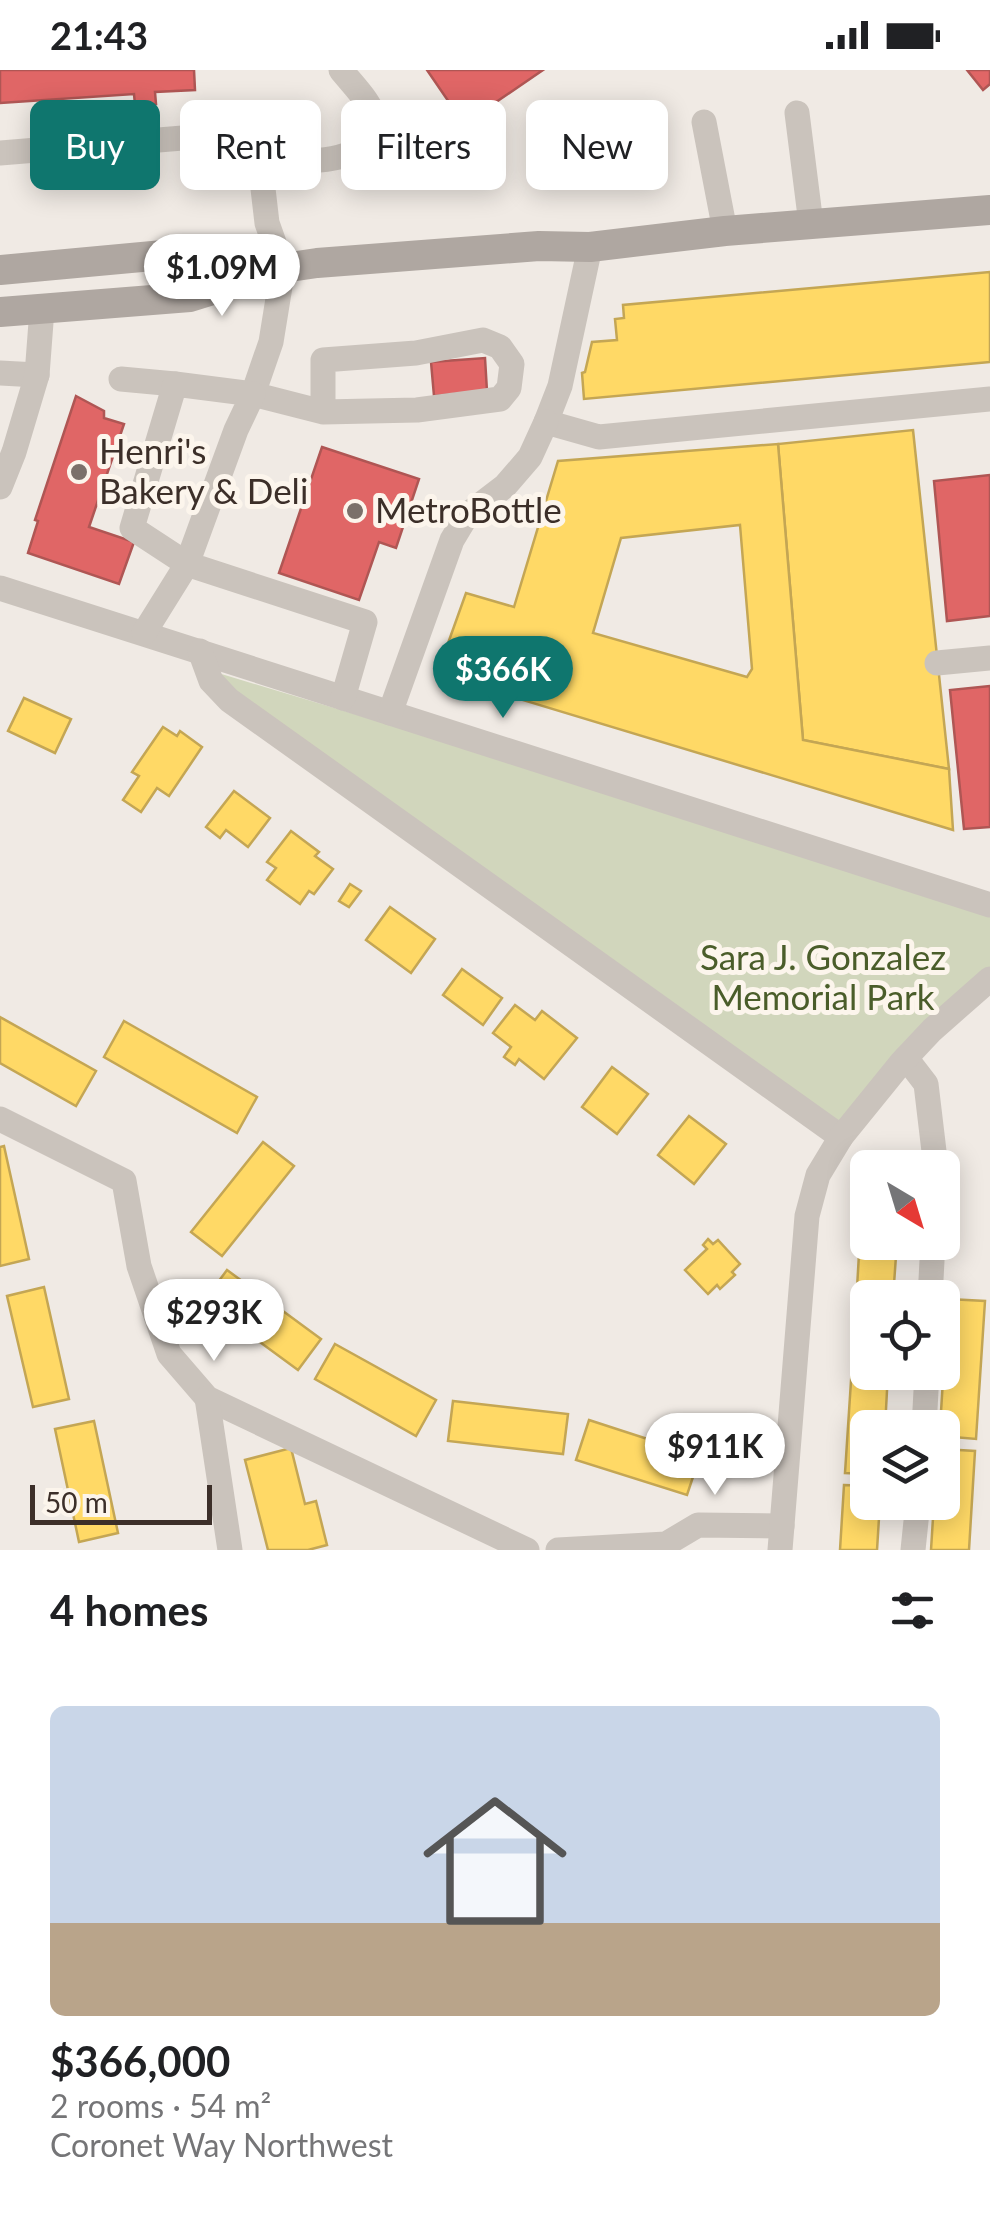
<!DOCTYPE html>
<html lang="en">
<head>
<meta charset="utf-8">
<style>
  :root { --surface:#fff; --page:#f6f6f6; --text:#202124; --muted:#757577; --line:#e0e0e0; --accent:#0f766e }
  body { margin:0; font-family:Lato,sans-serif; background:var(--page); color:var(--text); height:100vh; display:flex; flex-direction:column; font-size:38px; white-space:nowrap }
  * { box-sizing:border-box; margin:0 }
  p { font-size:32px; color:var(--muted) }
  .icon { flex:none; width:55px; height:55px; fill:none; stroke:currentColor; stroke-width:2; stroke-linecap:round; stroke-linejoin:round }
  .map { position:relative; height:1480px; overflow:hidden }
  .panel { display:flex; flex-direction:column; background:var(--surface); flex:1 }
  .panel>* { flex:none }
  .hud { position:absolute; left:30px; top:30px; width:930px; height:90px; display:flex; gap:20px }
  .needle { width:65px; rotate:142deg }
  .fabs { position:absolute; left:850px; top:1080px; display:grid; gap:20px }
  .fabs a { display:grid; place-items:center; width:110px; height:110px; border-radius:15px; background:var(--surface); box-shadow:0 5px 25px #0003; font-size:50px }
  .scale { position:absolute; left:30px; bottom:25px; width:182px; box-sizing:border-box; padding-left:10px; border:5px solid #3c2f29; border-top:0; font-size:28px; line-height:35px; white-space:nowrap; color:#3c2f29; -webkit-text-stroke:8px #fcf5ec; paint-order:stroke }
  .price { position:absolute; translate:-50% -85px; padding:0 22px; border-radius:35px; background:#fff; color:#222; font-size:32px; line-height:65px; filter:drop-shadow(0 2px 5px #0008) }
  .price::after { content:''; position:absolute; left:50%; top:60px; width:30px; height:22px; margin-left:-15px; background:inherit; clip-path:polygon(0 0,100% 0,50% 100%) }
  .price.current { background:var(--accent); color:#fff }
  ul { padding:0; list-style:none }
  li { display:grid; align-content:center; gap:20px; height:530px; padding:0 50px }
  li+li { border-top:2px solid var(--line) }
  li span { display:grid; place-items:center; height:310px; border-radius:15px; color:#555 }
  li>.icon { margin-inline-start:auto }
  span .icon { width:180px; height:180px; fill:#fffc; stroke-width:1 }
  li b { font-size:42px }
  h2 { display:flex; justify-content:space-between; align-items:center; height:120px; padding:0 50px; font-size:42px }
  .tag { padding:0 35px; border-radius:15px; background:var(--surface); box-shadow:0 5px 25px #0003; font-size:35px; line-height:90px }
  .tag.current { background:var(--accent); color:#fff }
  .status { display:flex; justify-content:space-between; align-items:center; height:70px; padding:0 50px; background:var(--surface); direction:ltr }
  .status svg { height:28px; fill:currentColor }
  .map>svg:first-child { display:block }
  .green { fill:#d1d6bc }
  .homes { fill:#ffd966; stroke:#c4a654; stroke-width:2.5; fill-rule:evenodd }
  .shops { fill:#e06666; stroke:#af5654; stroke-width:2.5 }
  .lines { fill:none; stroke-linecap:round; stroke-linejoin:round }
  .minor { stroke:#cac3bc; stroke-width:25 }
  .major { stroke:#afa7a1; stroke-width:30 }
  .poi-dot { fill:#7b706a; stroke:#fcf5ec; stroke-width:4 }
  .labels { text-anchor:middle; stroke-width:10; stroke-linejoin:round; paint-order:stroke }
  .poi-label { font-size:35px; fill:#3c2f29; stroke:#fcf5ec; text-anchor:start }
  .park-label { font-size:35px; fill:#4a5d2a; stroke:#fcf5ec }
</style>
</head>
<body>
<div class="status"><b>21:43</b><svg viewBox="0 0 49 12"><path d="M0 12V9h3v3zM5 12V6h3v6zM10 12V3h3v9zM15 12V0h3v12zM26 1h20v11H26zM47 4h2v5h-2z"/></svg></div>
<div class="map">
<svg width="990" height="1480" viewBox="0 0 990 1480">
  <rect width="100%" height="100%" fill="#f0eae4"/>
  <polygon class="green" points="205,599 990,836 990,909 841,1067"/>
  <g class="homes">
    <polygon points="990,202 990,292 584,329 582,303 585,302 592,272 617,270 615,249 624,248 623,235"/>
    <polygon points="913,360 949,699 803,670 778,374"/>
    <path d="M778,374l25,296 146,29 4,61 -516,-156 29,-81 48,14 44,-146zM740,455l12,144 -5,8 -154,-44 28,-95z"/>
    <polygon points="24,628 71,649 55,683 8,661"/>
    <polygon points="163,657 177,666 180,661 202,677 169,726 157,718 141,742 123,730 139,706 132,702"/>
    <polygon points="234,721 270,748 248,777 226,760 220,768 206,757"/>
    <polygon points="291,761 319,782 315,786 333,799 314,824 309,821 300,834 267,810 276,798 267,792"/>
    <polygon points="350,814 361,821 349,837 339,831"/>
    <polygon points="390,837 435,869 411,903 366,870"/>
    <polygon points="462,899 502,928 483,955 443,925"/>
    <polygon points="515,935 535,950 542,941 577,968 544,1009 519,989 515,995 504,987 511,977 493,963"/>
    <polygon points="0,947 96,1001 76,1036 0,993"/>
    <polygon points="124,951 257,1027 237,1063 104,987"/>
    <polygon points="612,997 648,1024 617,1064 582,1037"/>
    <polygon points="689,1046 726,1074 694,1114 658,1085"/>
    <polygon points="263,1072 294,1096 222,1186 191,1162"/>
    <polygon points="4,1076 29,1189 0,1196 0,1077"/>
    <polygon points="863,1116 868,1116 868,1172 897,1172 893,1228 868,1228 868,1253 855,1252"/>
    <polygon points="708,1169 713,1174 718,1170 740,1194 732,1202 735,1205 720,1219 717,1215 708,1224 685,1200 707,1179 703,1175"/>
    <polygon points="227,1200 321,1269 298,1300 204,1231"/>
    <polygon points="44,1217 69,1329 33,1337 7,1226"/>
    <polygon points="948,1229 985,1231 976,1369 942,1366 940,1358"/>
    <polygon points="854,1265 868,1265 868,1302 888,1302 885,1358 868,1358 868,1404 845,1403"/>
    <polygon points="335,1274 436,1330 416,1366 315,1309"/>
    <polygon points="453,1331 568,1344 563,1384 448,1371"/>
    <polygon points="589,1350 700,1386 687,1425 576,1390"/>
    <polygon points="94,1351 118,1463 79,1472 55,1359"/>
    <polygon points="291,1378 305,1434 316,1431 327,1475 308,1480 268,1480 245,1390"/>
    <polygon points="942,1379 975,1381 969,1480 931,1480 934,1432 942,1432"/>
    <polygon points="844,1415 868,1416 868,1432 880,1432 877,1480 840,1480"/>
  </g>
  <g class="shops">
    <polygon points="0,0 194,0 195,20 155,22 156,34 135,35 134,24 0,33"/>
    <polygon points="427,0 543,0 464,54"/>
    <polygon points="967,0 990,0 990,14 983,20"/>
    <polygon points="485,288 487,321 434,326 431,292"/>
    <polygon points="76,326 104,341 104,348 124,354 89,457 134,472 119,514 28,483 38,451 35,450"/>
    <polygon points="322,377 419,409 396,478 379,472 359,530 279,503"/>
    <polygon points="990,405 990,546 947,551 934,411"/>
    <polygon points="990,616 990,757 964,759 950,620"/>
  </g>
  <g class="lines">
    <g class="minor">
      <polyline points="797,43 811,154"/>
      <polyline points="704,52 725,161"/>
      <polyline points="0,83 207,66 243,73 260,93 267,153 283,198 271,272 253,324 323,342 417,340 500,329 509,318 512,294 500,277 483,270 416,283 323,290 323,342"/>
      <path d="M260,93c28,-1 121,3 116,-40 -2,-18 -24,-39 -35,-53"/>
      <polyline points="590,177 560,316 546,352 599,367 990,329"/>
      <polyline points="0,303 37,305"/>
      <polyline points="121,309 175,314"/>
      <polyline points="0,417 14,382 37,305 42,239"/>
      <polyline points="0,518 990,835"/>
      <polyline points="144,563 187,494 132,458 175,314 253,324 236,360 187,494 365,552 343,628"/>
      <polyline points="200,581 211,611 229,630 841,1067"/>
      <polyline points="937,593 990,588"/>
      <polyline points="390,643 452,470 467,445 505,416 530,387 546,352"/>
      <polyline points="906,988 926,1014 936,1098"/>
      <polyline points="0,1049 124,1111 139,1196 169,1284 207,1328 527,1480"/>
      <polyline points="930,1228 933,1172"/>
      <polyline points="207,1328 230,1480"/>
      <polyline points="924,1358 927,1302"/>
      <polyline points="558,1480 666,1474 698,1455 782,1456"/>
      <polyline points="780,1480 807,1146 818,1105 841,1067 901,993 932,960 990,909"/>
      <polyline points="913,1480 918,1432"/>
    </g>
    <g class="major">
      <polyline points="0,200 185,183 275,197"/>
      <polyline points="0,242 190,227 283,198 317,193 539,176 590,177 725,161 990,140"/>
    </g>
  </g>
  <g class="poi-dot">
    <circle cx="79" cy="402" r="10"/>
    <circle cx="355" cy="441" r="10"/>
  </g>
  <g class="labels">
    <g class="poi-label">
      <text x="99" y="394">Henri's<tspan x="99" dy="40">Bakery &amp; Deli</tspan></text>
      <text x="375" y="453">MetroBottle</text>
    </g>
    <g class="park-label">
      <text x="823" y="900">Sara J. Gonzalez<tspan x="823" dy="40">Memorial Park</tspan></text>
    </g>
  </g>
</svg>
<div class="fabs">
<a><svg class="needle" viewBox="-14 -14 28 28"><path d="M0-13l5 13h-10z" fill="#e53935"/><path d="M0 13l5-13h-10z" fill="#757577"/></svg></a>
<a><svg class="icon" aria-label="locate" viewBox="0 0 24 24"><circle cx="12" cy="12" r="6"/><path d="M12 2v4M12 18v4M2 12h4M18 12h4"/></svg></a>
<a><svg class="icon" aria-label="layers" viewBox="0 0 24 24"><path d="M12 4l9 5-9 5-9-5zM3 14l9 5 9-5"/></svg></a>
</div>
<div class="scale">50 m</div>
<b class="price" style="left:222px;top:249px">$1.09M</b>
<b class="price current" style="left:503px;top:651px">$366K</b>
<b class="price" style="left:214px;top:1294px">$293K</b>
<b class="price" style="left:715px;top:1428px">$911K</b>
<div class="hud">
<a class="tag current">Buy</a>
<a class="tag">Rent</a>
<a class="tag">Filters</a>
<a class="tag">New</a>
</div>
</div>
<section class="panel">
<h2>4 homes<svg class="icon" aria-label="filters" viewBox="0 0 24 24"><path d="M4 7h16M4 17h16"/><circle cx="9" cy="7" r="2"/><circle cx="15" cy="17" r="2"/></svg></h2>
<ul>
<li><span style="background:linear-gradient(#c9d6e8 70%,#b9a48a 0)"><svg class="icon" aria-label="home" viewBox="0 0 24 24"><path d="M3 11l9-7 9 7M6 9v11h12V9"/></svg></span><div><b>$366,000</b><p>2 rooms · 54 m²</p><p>Coronet Way Northwest</p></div></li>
</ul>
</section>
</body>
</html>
